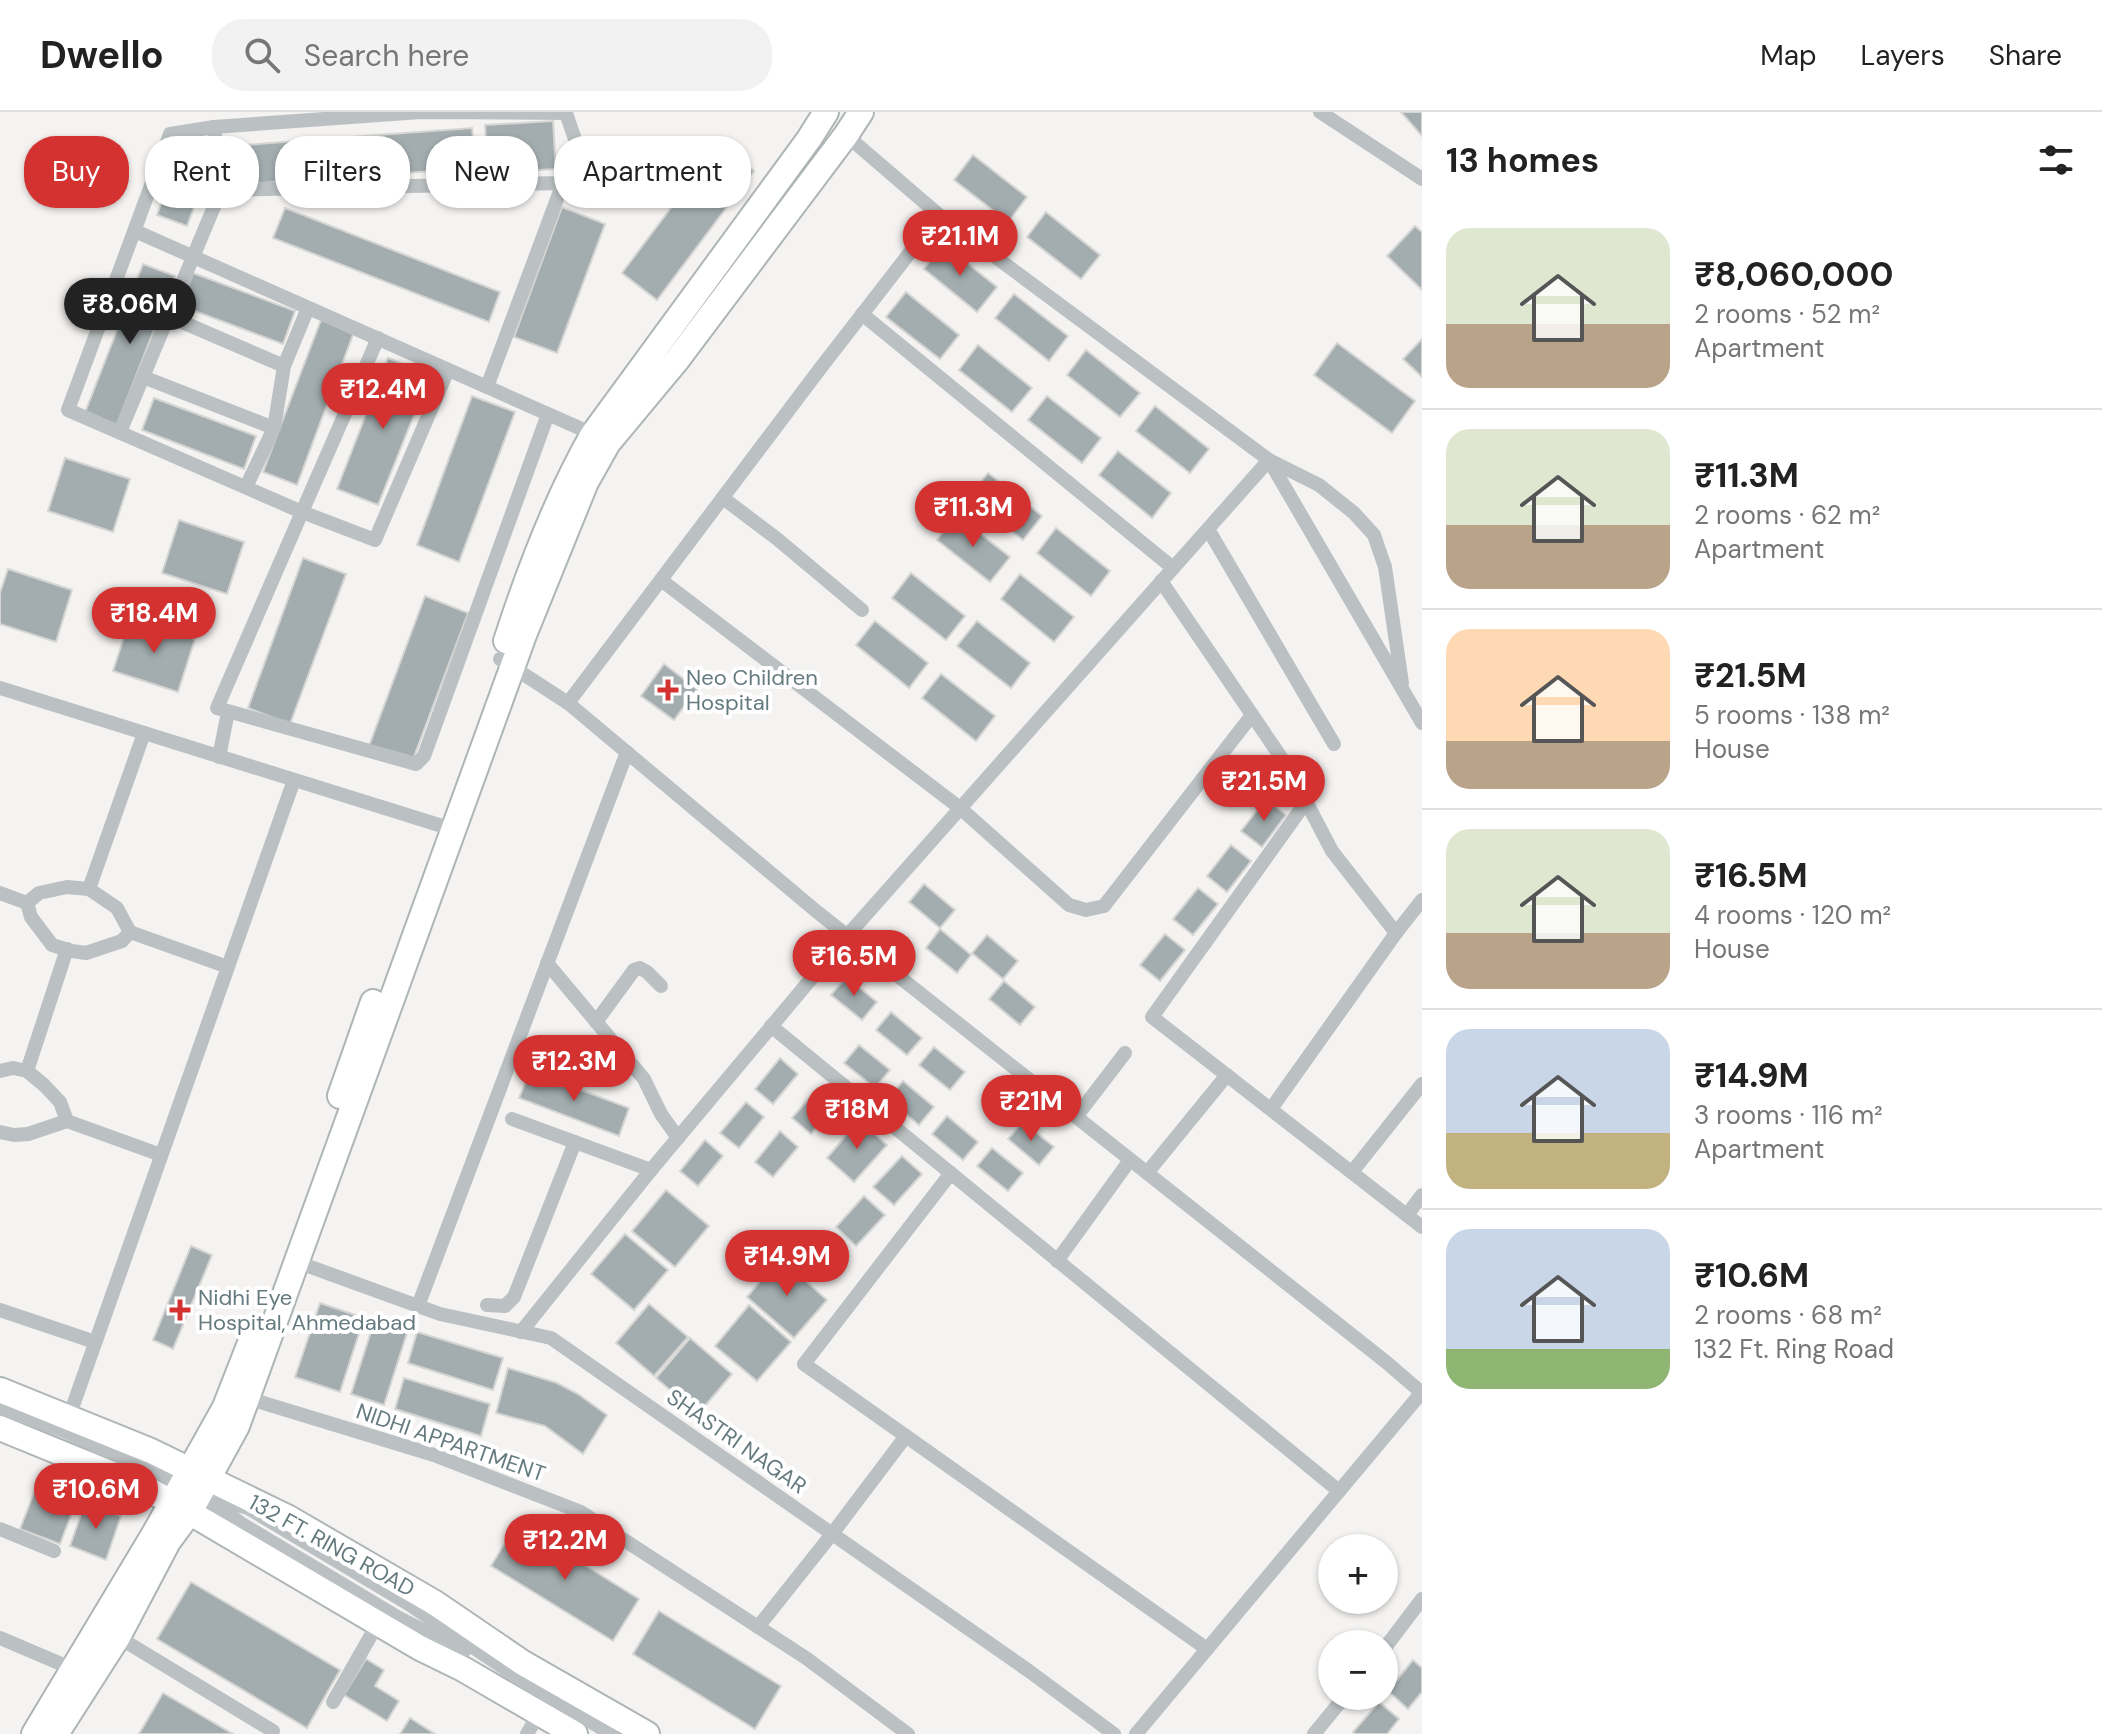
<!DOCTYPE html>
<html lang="en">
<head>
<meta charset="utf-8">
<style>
  :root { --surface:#fff; --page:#f2f2f2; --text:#222; --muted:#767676; --line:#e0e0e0; --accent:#d43131 }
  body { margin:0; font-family:"DM Sans",sans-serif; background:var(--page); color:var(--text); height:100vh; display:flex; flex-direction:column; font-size:30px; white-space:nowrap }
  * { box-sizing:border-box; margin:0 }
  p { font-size:26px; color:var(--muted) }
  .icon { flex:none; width:44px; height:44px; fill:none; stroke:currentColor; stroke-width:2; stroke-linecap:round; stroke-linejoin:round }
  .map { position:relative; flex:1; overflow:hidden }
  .panel { display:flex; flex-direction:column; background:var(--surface); width:680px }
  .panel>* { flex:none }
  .top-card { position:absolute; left:24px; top:24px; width:760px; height:72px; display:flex; gap:16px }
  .fabs { position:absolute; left:1318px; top:1422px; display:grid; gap:16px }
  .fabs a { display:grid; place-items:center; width:80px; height:80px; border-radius:50%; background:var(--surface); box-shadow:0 2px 6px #0004; font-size:40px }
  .price { position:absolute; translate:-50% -68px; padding:0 18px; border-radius:28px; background:var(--accent); color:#fff; font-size:26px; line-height:52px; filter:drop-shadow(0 2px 4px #0008) }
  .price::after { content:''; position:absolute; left:50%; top:48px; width:24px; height:18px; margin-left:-12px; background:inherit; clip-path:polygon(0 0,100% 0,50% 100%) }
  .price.current { background:#222; color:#fff }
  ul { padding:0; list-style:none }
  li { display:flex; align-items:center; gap:24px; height:200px; padding:0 24px }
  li+li { border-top:2px solid var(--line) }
  li span { display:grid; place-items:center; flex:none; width:224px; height:160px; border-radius:24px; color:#555 }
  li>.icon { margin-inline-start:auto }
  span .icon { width:96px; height:96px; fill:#fffc; stroke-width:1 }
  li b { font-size:34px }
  h2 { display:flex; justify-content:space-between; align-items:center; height:96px; padding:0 24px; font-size:34px }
  .pill { padding:0 28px; border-radius:32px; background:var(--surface); box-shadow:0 2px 6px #0004; font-size:28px; line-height:72px }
  .pill.current { background:var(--accent); color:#fff }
  header { display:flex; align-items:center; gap:48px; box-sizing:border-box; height:112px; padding:0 40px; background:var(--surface); border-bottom:2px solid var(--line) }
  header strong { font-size:38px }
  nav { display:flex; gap:44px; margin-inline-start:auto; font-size:28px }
  .search { width:560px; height:72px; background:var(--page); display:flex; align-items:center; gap:20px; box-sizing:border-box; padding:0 28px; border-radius:32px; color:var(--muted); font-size:30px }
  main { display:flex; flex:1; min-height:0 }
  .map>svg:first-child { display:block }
  .building { fill:#a3adaf; stroke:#d5d5d3; stroke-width:2 }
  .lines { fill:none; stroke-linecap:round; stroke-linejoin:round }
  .major-casing { stroke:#aeb5b6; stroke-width:28 }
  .minor { stroke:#bbc1c2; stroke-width:14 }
  .major { stroke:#fff; stroke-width:24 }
  .poi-dot { fill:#d43131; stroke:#fff; stroke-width:3 }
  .labels { text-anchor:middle; stroke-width:8; stroke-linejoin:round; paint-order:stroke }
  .poi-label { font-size:22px; fill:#657a7f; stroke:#fff; text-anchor:start }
  .street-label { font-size:22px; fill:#657a7f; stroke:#fff }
</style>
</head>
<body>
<header>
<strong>Dwello</strong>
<div class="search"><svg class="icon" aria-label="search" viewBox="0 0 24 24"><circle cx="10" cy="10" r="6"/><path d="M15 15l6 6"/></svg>Search here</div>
<nav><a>Map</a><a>Layers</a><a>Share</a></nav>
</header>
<main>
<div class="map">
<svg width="1422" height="1622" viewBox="0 0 1422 1622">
  <rect width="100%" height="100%" fill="#f4f3f1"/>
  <g class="building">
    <polygon points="1401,0 1422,0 1422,24"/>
    <polygon points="553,9 556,57 488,61 485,13"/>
    <polygon points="472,16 476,56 248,72 245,33"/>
    <polygon points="183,31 214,42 187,114 157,103"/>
    <polygon points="719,32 754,59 657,188 622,161"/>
    <polygon points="973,43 1027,85 1008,110 954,68"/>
    <polygon points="562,95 605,112 557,241 514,225"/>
    <polygon points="285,96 500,180 489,210 273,126"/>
    <polygon points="1046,100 1100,143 1081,167 1027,125"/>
    <polygon points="1415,114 1422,120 1422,178 1387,144"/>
    <polygon points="943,132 997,175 977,200 924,157"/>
    <polygon points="143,152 175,164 116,315 84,303"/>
    <polygon points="193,161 295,199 283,232 181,194"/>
    <polygon points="906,180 959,223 940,247 886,205"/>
    <polygon points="1014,182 1068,224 1049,249 995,206"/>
    <polygon points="321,208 354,220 297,373 263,360"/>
    <polygon points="1422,227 1422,265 1403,247"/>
    <polygon points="1337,231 1415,289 1392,321 1314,263"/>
    <polygon points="978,233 1032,276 1012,300 959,258"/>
    <polygon points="1086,238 1140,281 1120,305 1067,263"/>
    <polygon points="388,246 430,263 378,393 337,377"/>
    <polygon points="472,284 515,300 459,450 417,433"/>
    <polygon points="1047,284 1101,326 1082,351 1028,308"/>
    <polygon points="154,286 256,324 244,357 142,318"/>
    <polygon points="1155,294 1209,337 1190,361 1136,319"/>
    <polygon points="1118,339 1171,381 1152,406 1099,363"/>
    <polygon points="65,346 130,367 113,420 48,399"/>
    <polygon points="988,361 1042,404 1023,428 969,386"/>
    <polygon points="956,403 1010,445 990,470 937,428"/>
    <polygon points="179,408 244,430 227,482 162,461"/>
    <polygon points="1056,416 1110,459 1091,484 1037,441"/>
    <polygon points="303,446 346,462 290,612 248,596"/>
    <polygon points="8,457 72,478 56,530 0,512 0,481"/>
    <polygon points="911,461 965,504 946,528 892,486"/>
    <polygon points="1020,462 1074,505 1054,530 1001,487"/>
    <polygon points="425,484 468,501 412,650 369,634"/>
    <polygon points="130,506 195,527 178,580 113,559"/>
    <polygon points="875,509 928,551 909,576 856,533"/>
    <polygon points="977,509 1030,551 1011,576 957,534"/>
    <polygon points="664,552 697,577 674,608 641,584"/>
    <polygon points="941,562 995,604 976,629 922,586"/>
    <polygon points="1266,687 1286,703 1262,735 1241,719"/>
    <polygon points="1231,733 1251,749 1227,780 1207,764"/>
    <polygon points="924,772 955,798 940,816 909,790"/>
    <polygon points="1198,776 1218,792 1193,823 1173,807"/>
    <polygon points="940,817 971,843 957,861 926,836"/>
    <polygon points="1165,822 1185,838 1160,869 1140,853"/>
    <polygon points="987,823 1018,849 1003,867 972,841"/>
    <polygon points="846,865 877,890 862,908 831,883"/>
    <polygon points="1004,869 1035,895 1020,913 989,887"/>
    <polygon points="891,900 922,926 907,943 876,918"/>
    <polygon points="859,933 890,958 875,976 844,951"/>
    <polygon points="934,935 965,960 950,978 919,953"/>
    <polygon points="780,946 798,962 773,992 755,977"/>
    <polygon points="530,959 629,996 619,1024 519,986"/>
    <polygon points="903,969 934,995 919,1013 888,987"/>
    <polygon points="818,976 836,991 811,1022 792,1006"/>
    <polygon points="746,990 764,1005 739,1036 720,1021"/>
    <polygon points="947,1004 978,1030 963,1048 932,1022"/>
    <polygon points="859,1008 887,1033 854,1070 827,1046"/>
    <polygon points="1023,1010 1054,1035 1039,1053 1008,1027"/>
    <polygon points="780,1019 798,1035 773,1065 755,1050"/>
    <polygon points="705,1028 723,1044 698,1074 680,1059"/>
    <polygon points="992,1036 1023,1061 1008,1079 977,1054"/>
    <polygon points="902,1044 922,1062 894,1093 873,1075"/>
    <polygon points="666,1078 709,1114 675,1155 632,1119"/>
    <polygon points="864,1084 885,1103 856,1134 836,1115"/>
    <polygon points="625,1122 668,1158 634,1198 591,1162"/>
    <polygon points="191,1134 212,1143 173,1237 153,1228"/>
    <polygon points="780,1146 827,1188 794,1226 747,1185"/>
    <polygon points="320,1191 364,1206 340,1280 295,1265"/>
    <polygon points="649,1192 688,1225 654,1264 616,1231"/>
    <polygon points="749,1193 791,1230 757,1269 715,1234"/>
    <polygon points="375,1207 408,1218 384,1293 351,1282"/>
    <polygon points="417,1220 503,1246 493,1278 408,1251"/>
    <polygon points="690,1226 732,1262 698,1302 656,1266"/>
    <polygon points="508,1256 557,1271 578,1282 607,1303 583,1342 545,1314 496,1301"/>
    <polygon points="404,1266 490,1292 481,1324 395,1297"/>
    <polygon points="37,1373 77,1388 60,1432 20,1417"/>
    <polygon points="85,1391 121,1404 106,1448 70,1434"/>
    <polygon points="517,1411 639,1487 613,1529 491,1454"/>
    <polygon points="191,1470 340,1558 307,1616 157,1527"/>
    <polygon points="659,1499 781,1574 755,1617 633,1542"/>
    <polygon points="366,1547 384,1558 375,1574 399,1589 387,1609 344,1583"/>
    <polygon points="1413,1548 1422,1556 1422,1580 1408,1597 1388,1579"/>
    <polygon points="163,1581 233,1622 139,1622"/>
    <polygon points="1379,1590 1399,1607 1387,1622 1355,1622 1353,1620"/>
    <polygon points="410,1606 435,1622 400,1622"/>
  </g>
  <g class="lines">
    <g class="major-casing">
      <g id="major">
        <path d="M506,529c23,-71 50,-142 87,-207l216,-295 17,-27"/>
        <polyline points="340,984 373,890"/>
        <polyline points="0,1278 151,1339 287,1405 435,1491 523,1551 647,1622"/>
        <polyline points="0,1316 137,1372 172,1390 420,1536 463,1557 575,1622"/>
        <polyline points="34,1622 154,1422 225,1295 255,1218"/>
        <polyline points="56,1622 118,1525 168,1430 190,1400 237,1314 524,523 586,370 608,331 677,248 846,23 861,0"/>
      </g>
    </g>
    <g class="minor">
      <polyline points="1320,0 1422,67"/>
      <polyline points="846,23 939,103 1269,348 1319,373 1354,401 1374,423 1385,455 1402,571"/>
      <polyline points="221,78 563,71"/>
      <polyline points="135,119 593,322"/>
      <polyline points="862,202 1173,456"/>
      <polyline points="168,204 284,254"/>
      <polyline points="378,226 302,400 375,428 448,258"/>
      <polyline points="143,265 274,316"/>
      <polyline points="487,275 563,71 579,39 566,1 421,0 214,15 170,22 68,298 302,400 217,596 416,652 424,644 548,302"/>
      <polyline points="120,320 221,78 214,15"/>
      <polyline points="246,375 274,316 284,254 308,196"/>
      <polyline points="723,386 776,426 862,498"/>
      <polyline points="1208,417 1334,632"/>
      <polyline points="661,468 960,696 1069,793 1086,798 1104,794 1252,603"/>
      <polyline points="1161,469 1289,657 1332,739 1396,821 1271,997"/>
      <polyline points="500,547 568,591 816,799 1386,1250 1422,1281"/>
      <polyline points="0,576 439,713 454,716"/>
      <polyline points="568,591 819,258 939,103"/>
      <polyline points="219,645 228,600"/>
      <polyline points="1306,690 1152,905 1422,1115"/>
      <polyline points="89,777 144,621"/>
      <polyline points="0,781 27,791 39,781 67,775 89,777 117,796 130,820 228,855"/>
      <polyline points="27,791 31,805 52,833 72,839 86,841 122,829 130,820"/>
      <polyline points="1396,821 1422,788"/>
      <polyline points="547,851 644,967 661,1002 678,1026"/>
      <polyline points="596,910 634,858 640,856 647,860 661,874"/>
      <polyline points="771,914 1339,1379"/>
      <polyline points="0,959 13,956 27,959 44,973 60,990 67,1009"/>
      <polyline points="27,959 67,837"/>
      <polyline points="1076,1005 1125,941"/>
      <polyline points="512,1007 651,1058"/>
      <polyline points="0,1020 14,1023 28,1022 67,1009 161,1043"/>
      <polyline points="1352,1060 1422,972"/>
      <polyline points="951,1061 804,1252 1207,1537"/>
      <polyline points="1147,1061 1227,963"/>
      <polyline points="1407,1103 1422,1083"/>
      <polyline points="1057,1149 1130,1048"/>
      <polyline points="297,1150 440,1202 551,1226 1029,1559 1114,1622"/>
      <polyline points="487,1193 505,1194 514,1185 575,1030"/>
      <polyline points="418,1194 627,640"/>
      <polyline points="0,1198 95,1230"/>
      <polyline points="521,1220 651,1058 847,824 1269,348 1422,611"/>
      <polyline points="247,1286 434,1343 581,1400 806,1546 908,1622"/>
      <polyline points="0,1296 64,1319 200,1382 248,1396 407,1491 522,1568 611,1622"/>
      <polyline points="69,1305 294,668"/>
      <polyline points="210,1389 242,1412 399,1506 464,1539"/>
      <polyline points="0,1417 54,1439"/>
      <polyline points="758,1515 832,1422 906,1324"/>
      <polyline points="118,1525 273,1619"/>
      <polyline points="0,1526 73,1557"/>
      <polyline points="1384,1537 1422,1487"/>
      <polyline points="333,1590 378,1511"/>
      <polyline points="527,1622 539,1601"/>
      <polyline points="1136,1622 1422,1280"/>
      <polyline points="1314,1622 1345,1584"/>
    </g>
    <use href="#major" class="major"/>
  </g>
  <g class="poi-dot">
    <path d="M664 566h8v8h8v8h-8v8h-8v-8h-8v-8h8z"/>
    <path d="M176 1186h8v8h8v8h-8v8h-8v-8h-8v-8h8z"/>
  </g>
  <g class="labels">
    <g class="poi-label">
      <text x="686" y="573">Neo Children<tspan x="686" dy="25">Hospital</tspan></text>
      <text x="198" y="1193">Nidhi Eye<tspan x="198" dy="25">Hospital, Ahmedabad</tspan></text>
    </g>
    <g class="street-label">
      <text transform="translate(737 1329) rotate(35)" y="8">SHASTRI NAGAR</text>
      <text transform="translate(451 1330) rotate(19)" y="8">NIDHI APPARTMENT</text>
      <text transform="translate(332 1433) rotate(29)" y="8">132 FT. RING ROAD</text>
    </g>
  </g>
</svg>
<div class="fabs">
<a>+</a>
<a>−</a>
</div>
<b class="price" style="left:960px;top:166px">₹21.1M</b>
<b class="price current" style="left:130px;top:234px">₹8.06M</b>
<b class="price" style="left:383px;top:319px">₹12.4M</b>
<b class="price" style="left:973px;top:437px">₹11.3M</b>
<b class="price" style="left:154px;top:543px">₹18.4M</b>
<b class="price" style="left:1264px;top:711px">₹21.5M</b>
<b class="price" style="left:854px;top:886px">₹16.5M</b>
<b class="price" style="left:574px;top:991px">₹12.3M</b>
<b class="price" style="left:1031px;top:1031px">₹21M</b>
<b class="price" style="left:857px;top:1039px">₹18M</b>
<b class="price" style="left:787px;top:1186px">₹14.9M</b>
<b class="price" style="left:96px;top:1419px">₹10.6M</b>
<b class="price" style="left:565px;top:1470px">₹12.2M</b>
<div class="top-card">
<a class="pill current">Buy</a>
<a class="pill">Rent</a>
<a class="pill">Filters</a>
<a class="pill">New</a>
<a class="pill">Apartment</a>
</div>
</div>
<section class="panel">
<h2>13 homes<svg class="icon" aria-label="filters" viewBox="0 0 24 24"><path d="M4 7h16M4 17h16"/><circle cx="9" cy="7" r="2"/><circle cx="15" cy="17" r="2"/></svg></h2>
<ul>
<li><span style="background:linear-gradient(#dfe7d0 60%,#b9a48a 0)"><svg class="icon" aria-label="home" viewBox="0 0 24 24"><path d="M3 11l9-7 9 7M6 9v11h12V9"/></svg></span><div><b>₹8,060,000</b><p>2 rooms · 52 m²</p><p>Apartment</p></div></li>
<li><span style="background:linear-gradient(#dfe7d0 60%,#b9a48a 0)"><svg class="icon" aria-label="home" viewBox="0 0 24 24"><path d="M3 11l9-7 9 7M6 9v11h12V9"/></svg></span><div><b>₹11.3M</b><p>2 rooms · 62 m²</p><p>Apartment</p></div></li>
<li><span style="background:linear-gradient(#ffd9b3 70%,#b9a48a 0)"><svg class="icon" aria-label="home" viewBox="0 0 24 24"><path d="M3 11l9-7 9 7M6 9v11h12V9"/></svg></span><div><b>₹21.5M</b><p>5 rooms · 138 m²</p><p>House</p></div></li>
<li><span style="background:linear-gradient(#dfe7d0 65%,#b9a48a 0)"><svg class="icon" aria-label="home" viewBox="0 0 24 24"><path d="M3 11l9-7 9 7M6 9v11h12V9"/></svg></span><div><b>₹16.5M</b><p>4 rooms · 120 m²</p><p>House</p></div></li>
<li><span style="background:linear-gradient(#c9d6e8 65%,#c2b280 0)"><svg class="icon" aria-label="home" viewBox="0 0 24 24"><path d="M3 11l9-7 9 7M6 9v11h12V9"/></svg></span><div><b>₹14.9M</b><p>3 rooms · 116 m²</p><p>Apartment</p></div></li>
<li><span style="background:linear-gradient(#c9d6e8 75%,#8fb573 0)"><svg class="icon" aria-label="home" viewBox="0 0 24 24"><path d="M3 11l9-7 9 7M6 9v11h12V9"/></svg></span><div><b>₹10.6M</b><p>2 rooms · 68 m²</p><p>132 Ft. Ring Road</p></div></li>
</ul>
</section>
</main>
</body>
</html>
